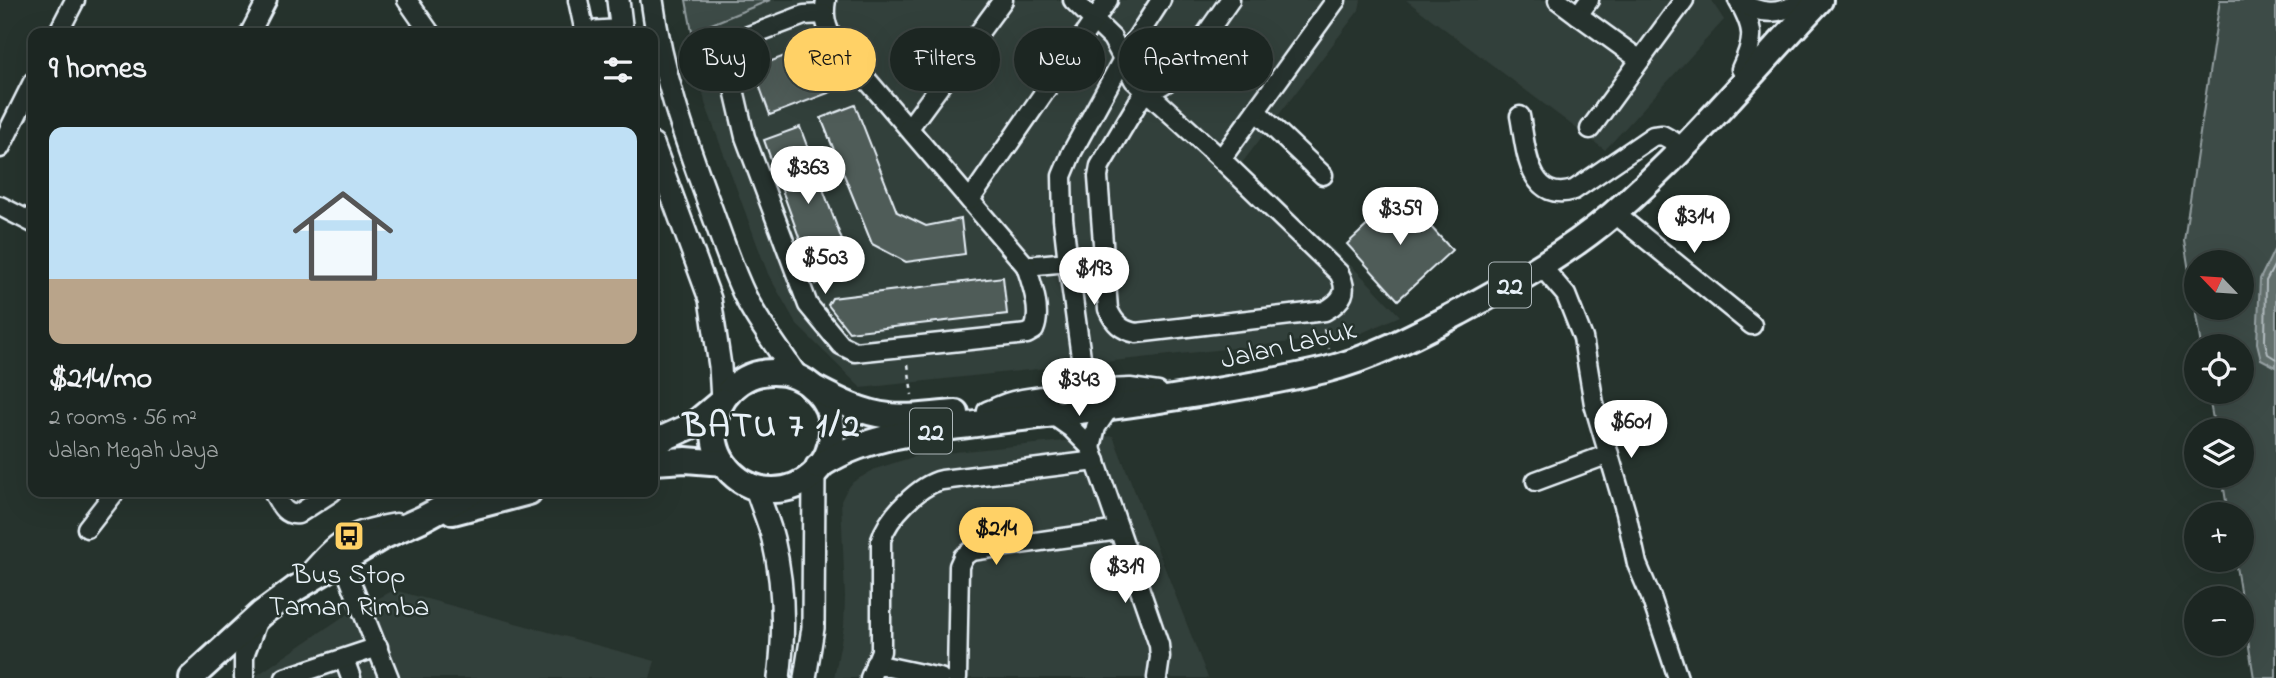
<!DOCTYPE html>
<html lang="en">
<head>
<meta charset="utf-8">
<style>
  :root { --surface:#1c2622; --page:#252e2a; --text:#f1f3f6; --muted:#a0a5a5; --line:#3a4340; --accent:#ffd166 }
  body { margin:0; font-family:"Indie Flower",sans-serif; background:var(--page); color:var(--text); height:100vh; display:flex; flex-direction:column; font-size:26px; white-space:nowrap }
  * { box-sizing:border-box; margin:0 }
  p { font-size:23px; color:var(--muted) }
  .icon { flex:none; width:38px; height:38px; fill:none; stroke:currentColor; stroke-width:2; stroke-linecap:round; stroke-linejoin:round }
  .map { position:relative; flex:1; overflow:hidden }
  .details { position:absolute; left:28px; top:28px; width:630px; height:469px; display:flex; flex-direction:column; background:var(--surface); border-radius:14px; box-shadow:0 7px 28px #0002,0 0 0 2px var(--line) }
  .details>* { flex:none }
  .hud { position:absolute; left:679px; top:28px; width:665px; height:63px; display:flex; gap:14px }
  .needle { width:46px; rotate:295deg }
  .controls { position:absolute; left:2184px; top:250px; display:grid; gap:14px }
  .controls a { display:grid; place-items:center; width:70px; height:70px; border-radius:50%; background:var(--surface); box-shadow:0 7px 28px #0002,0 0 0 2px var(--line); font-size:35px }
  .price { position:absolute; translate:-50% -60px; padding:0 16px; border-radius:24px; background:#fff; color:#222; font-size:23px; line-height:46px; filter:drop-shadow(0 2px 4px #0008) }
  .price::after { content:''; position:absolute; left:50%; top:42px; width:21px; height:16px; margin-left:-10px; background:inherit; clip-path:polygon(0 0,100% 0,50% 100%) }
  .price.on { background:var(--accent); color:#111 }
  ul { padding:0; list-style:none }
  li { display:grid; align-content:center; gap:14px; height:371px; padding:0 21px }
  li span { display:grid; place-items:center; height:217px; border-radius:14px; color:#555 }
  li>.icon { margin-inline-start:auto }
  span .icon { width:126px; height:126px; fill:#fffc; stroke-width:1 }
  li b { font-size:30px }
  h2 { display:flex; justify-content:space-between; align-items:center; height:84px; padding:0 21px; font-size:30px }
  .tag { padding:0 24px; border-radius:32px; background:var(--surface); box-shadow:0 7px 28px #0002,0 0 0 2px var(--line); font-size:24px; line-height:63px }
  .tag.on { background:var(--accent); color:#111 }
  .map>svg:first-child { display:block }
  .built { fill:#333f3a }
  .green { fill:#3e4b47; stroke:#939ea0; stroke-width:2; fill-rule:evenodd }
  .water { fill:#636f6d; stroke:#98a3a5; stroke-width:2 }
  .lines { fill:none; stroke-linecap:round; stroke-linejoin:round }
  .shore { stroke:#b3bdc0; stroke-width:2 }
  .building { fill:#505c59; stroke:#e8f1f8; stroke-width:2 }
  .minor-casing { stroke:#e8f1f8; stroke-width:23 }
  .major-casing { stroke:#e8f1f8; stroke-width:26 }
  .highway-casing { stroke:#e8f1f8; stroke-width:30 }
  .path { stroke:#e8f1f8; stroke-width:2.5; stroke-dasharray:5 5; stroke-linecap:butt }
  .minor { stroke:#26332d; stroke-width:18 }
  .major { stroke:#26332d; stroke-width:21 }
  .highway { stroke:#26332d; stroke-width:24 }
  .labels { text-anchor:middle; stroke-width:5; stroke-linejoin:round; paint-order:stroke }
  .shield { fill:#26332d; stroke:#aeb8bb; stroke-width:2 }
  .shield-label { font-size:26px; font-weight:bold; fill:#e8f1f8 }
  .street-label { font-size:28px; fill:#e8f1f8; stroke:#26332d }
  .poi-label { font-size:28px; fill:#e8f1f8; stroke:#26332d }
  .district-label { font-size:35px; font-weight:bold; letter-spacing:2px; fill:#e8f1f8; stroke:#26332d }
</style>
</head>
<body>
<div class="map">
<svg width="2276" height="678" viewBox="0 0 2276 678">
  <rect width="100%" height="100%" fill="#26332d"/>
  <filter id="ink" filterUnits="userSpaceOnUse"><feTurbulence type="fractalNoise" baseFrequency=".0143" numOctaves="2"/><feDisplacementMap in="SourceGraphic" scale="14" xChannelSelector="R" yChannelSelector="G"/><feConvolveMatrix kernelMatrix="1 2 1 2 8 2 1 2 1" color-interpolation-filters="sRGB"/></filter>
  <g filter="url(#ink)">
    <g class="built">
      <polygon points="686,0 1361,0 1359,10 1242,163 1366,280 1400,316 1357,335 861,388 797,325 768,274 705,103"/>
      <polygon points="1406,0 1711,0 1724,20 1605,150"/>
      <polygon points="1113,436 1208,678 834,678 844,626 845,597 841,501 846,491 853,482 875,469 916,456"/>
      <polygon points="394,590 655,661 650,678 253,678 341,618"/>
    </g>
    <g class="green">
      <polygon points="686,0 770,0 692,32"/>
      <path d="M2220,0h56v678h-22l-19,-118h7v-46h-14l-6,-38h20v-46h-27l-7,-38h34v-46h-41l-17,-106zM2196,262h46v46h-46z"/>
    </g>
    <polygon class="water" points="2276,246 2276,367 2261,359 2257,343 2260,279"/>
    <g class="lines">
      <polyline class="shore" points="2276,262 2266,281 2265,342 2268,354 2276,359"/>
    </g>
    <g class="building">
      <polygon points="814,45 831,92 770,115 753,68"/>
      <polygon points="855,105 897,212 926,226 961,219 965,254 906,262 872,244 821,118"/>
      <polygon points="800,127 853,270 816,284 764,140"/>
      <polygon points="1401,194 1452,250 1398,300 1347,244"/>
      <polygon points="1003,277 1007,314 849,332 828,305 832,298"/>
    </g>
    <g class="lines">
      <g class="minor-casing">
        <g id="minor">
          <polyline points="407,0 430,33"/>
          <polyline points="578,0 584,28 587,31 621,29"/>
          <path d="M826,0c-3,16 0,26 7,40l193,226 42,-4"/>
          <path d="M1073,0l39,38 22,42 87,79 118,114c10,18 4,28 -14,38l-189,22c-15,-3 -22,-10 -28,-24l-10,-132 2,-11 40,-67c12,-9 26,-15 38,-25l52,-74"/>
          <polyline points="1558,0 1578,15 1589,0"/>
          <path d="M1738,0c17,29 17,39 3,69"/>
          <path d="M1739,1c23,16 43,13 66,-1"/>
          <path d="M824,14l-20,1 -66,25 -8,8 -3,11 18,78 63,168 33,40 14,7 172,-18 7,-4c8,-18 -2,-46 -8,-64"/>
          <polyline points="1578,15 1640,60"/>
          <polyline points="58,33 75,0"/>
          <polyline points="250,33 267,0"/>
          <polyline points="1256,111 1323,175"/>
          <path d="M1520,116c6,30 7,88 54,74l79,-54 9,-1 11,6"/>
          <polyline points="909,128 1003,0"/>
          <polyline points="1590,129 1684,0"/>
          <polyline points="0,148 33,82"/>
          <polyline points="1221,159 1336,0"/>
          <polyline points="970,200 1108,0"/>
          <polyline points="0,206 33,223"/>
          <polyline points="1614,213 1752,325"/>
          <polyline points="1542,267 1566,295 1583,338 1594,404 1626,513 1637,564 1651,597 1678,678"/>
          <polyline points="1158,392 1130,388 1108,389 1099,387 1088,374 1081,357 1068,262 1063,219 1062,176 1072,152 1123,59 1161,0"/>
          <path d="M987,411c9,-3 17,-8 26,-10 37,-9 57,1 68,-44"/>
          <polyline points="1051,414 1071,428 1091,448 1159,645 1160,657 1157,678"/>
          <polyline points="1091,448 1096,427 1110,407"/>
          <polyline points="1536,481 1609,454"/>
          <path d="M273,492c6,10 11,24 25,22l34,-22"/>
          <polyline points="87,528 115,492"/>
          <polyline points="342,560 389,678"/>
          <path d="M306,576c34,-38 40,-44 90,-53"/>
          <polyline points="344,659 351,678"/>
          <polyline points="875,664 940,678"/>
          <polyline points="244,678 244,656 256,624"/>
          <polyline points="285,678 378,647"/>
          <path d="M870,678l11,-27v-111c7,-23 38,-55 61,-60l154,-19"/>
          <polyline points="957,678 959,566 963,557 971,551 1119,530"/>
        </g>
      </g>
      <g class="major-casing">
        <g id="major">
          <polyline points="618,0 622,33"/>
          <path d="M652,0c9,71 33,139 58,206 11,30 21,61 35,90 14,29 35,54 52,81"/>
          <polyline points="653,144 710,299 720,366 722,401"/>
          <path d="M756,488c5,17 13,34 17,51 11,46 12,92 6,139"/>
          <polyline points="805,678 813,628 814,472"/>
        </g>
      </g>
      <g class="highway-casing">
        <g id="highway">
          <circle cx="773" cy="431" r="59"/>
          <path d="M812,387c25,13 49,26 77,29 21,3 45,-2 67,-3"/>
          <polyline points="653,443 693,425 722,401"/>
          <polyline points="653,462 686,460 723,463"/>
          <path d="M818,467c48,-33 109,-36 165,-44 61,-8 122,-14 183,-24 53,-8 107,-17 159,-29 48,-12 93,-36 137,-59 53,-29 104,-57 150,-96 76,-65 140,-143 208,-215"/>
          <polyline points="453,512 529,492"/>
          <polyline points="191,678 261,614 295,589 382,537 422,519 472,492"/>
        </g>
      </g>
      <g class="path">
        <polyline points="1324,329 1329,349"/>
        <polyline points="908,364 912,395"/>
      </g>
      <use href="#minor" class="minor"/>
      <use href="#major" class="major"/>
      <use href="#highway" class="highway"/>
    </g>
  </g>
  <defs>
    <g id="bus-square" transform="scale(1.575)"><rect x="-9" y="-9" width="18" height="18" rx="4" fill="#ffd166" stroke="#26332d"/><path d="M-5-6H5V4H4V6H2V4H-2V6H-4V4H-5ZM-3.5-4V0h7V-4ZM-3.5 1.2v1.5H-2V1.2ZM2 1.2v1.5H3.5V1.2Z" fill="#111"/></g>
  </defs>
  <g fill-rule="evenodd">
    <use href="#bus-square" x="349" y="536"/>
  </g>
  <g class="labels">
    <g class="shield">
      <rect x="1489" y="262.5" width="42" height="45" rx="5"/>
      <rect x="910" y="408.5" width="42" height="45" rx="5"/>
    </g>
    <g class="shield-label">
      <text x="1510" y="294">22</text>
      <text x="931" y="440">22</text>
    </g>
    <g class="street-label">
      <text transform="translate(1288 343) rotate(-13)" y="10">Jalan Labuk</text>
    </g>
    <g class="poi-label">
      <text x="349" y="583">Bus Stop<tspan x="349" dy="32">Taman Rimba</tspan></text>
    </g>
    <g class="district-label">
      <text x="772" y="436">BATU 7 1/2</text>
    </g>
  </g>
</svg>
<div class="controls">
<a><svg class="needle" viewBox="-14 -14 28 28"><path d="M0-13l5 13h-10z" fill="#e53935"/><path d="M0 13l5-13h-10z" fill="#a0a5a5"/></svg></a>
<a><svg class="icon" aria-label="locate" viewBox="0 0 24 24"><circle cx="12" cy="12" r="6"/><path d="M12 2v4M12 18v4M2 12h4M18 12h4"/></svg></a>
<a><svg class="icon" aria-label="layers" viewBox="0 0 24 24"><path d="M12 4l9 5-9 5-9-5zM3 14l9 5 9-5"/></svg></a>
<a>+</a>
<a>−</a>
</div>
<b class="price" style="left:808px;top:206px">$363</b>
<b class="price" style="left:1400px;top:247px">$359</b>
<b class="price" style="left:1694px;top:255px">$314</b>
<b class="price" style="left:825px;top:296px">$503</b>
<b class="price" style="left:1094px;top:307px">$193</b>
<b class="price" style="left:1079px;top:418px">$343</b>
<b class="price" style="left:1631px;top:460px">$601</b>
<b class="price on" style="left:996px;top:567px">$214</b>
<b class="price" style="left:1125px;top:605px">$319</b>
<div class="hud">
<a class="tag">Buy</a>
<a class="tag on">Rent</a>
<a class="tag">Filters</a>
<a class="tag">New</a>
<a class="tag">Apartment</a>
</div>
<section class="details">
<h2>9 homes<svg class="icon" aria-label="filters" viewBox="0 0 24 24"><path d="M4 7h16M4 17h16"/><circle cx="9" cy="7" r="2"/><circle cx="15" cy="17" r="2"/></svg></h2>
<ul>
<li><span style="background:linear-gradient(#bfe0f5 70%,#b9a48a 0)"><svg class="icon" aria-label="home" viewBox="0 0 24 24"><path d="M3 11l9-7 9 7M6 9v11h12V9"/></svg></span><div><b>$214/mo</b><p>2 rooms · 56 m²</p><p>Jalan Megah Jaya</p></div></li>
</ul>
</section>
</div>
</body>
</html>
